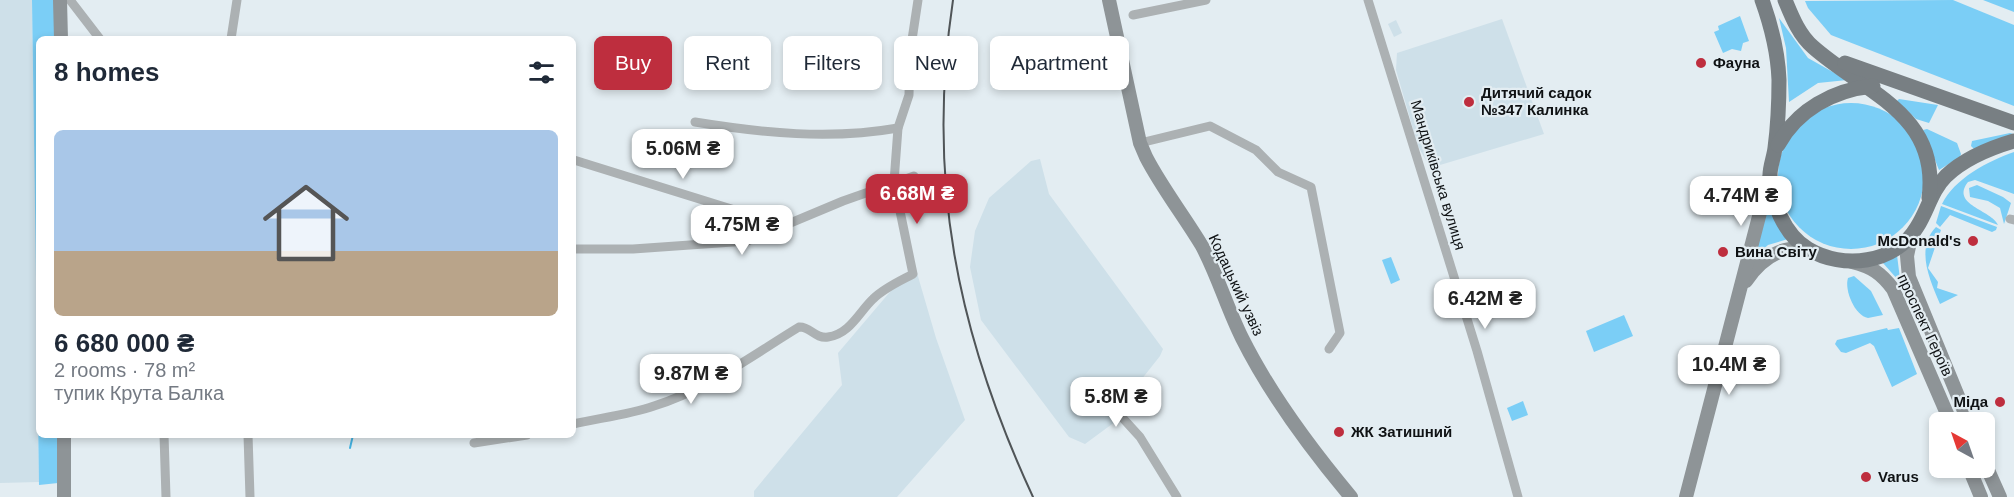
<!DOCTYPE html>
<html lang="en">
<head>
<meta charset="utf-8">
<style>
  :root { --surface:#fff; --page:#f6f6f7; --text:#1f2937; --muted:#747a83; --line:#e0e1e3; --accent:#be2e3e }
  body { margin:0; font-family:Arial,sans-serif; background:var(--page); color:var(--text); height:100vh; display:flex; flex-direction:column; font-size:22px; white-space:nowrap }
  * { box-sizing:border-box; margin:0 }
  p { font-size:20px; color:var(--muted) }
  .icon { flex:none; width:33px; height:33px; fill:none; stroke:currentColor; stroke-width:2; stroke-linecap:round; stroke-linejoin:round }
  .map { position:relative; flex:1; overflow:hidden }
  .panel { position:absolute; left:36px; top:36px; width:540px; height:402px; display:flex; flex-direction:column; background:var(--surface); border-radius:9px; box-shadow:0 3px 9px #0003 }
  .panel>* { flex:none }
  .guide { position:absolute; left:594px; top:36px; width:570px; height:54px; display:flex; gap:12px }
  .needle { width:39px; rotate:320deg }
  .fabs { position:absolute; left:1929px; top:412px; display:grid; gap:12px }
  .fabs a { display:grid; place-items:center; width:66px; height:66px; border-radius:9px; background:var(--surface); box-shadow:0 3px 9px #0003; font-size:30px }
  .price { position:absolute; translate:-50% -51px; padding:0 14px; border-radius:12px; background:#fff; color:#222; font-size:20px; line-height:39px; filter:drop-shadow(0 2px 3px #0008) }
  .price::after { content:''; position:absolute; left:50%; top:36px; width:18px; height:14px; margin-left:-9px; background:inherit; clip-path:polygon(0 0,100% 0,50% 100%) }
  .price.current { background:var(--accent); color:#fff }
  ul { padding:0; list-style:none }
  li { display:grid; align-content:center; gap:12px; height:318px; padding:0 18px }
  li+li { border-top:2px solid var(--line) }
  li span { display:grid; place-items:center; height:186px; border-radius:9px; color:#555 }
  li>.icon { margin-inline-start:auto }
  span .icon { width:108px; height:108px; fill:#fffc; stroke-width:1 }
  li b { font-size:26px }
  h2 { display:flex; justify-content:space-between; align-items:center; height:72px; padding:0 18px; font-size:26px }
  .chip { padding:0 21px; border-radius:9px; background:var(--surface); box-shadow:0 3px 9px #0003; font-size:21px; line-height:54px }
  .chip.current { background:var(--accent); color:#fff }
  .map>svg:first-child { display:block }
  .built { fill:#cee0e9 }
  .green { fill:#7bcef6 }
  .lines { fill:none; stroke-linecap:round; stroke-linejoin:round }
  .stream { stroke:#44b2e1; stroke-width:2 }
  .street { stroke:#acb1b3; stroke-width:9 }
  .secondary { stroke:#8e9497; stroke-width:14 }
  .primary { stroke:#787f83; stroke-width:15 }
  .rail { stroke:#505558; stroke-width:2 }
  .poi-dot { fill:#be2e3e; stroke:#e3edf2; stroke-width:2 }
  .labels { text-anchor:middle; stroke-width:4.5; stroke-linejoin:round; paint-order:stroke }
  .poi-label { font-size:15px; font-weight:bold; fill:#0f1214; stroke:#e3edf2; text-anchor:start }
  .street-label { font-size:15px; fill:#0f1214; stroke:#e3edf2 }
</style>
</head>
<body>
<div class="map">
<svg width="2014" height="497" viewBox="0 0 2014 497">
  <rect width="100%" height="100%" fill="#e3edf2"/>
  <g class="built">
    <polygon points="0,0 32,0 39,482 0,483"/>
    <polygon points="1502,19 1544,134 1430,168 1418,146 1396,70 1397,53"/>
    <polygon points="1396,20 1402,33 1394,37 1388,24"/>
    <polygon points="1040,159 1049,194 1163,349 1160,356 1126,399 1123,416 1085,444 1069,437 981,320 970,267 975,231 989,198 1031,161"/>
    <polygon points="917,273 936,338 965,420 897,497 754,497 754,491 842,385 838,353 889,293 900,282"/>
  </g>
  <g class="green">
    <polygon points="32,0 54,0 55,39 39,39 39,435 60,435 58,483 39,485"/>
    <polygon points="1953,0 2014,25 2014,106 1831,35 1808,8 1805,1"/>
    <polygon points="1983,0 2014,0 2014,12"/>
    <polygon points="1740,16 1749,41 1743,43 1741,51 1732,49 1723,53 1714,32 1719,30 1718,26"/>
    <polygon points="1779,18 1808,58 1847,80 1818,83 1789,102 1786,48"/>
    <polygon points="1899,99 1938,105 1929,123 1916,119 1897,101"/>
    <circle cx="1851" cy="176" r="73"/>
    <polygon points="1927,129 1957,143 1961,154 1960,157 1939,170 1923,130"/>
    <polygon points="2010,133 2013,134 1975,150 1971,146 1972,141"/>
    <path d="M2014,152v42l-39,-14 -7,2c-18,23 24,28 30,43l-56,-21c12,-25 46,-43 72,-52z"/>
    <polygon points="1977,185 2003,197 2011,203 2004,224 2000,208 1988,201 1970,197 1969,188"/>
    <polygon points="1768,205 1788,239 1768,245 1752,259"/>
    <polygon points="1941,206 1997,227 1996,230 1992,232 1950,215 1940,227 1936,223"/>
    <path d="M1936,227l5,3 -13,38 10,14 -1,6 21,7 -18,9c-10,-24 -25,-55 -4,-77z"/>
    <polygon points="1897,255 1900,279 1898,280 1883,263"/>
    <polygon points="1391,257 1400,280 1391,284 1382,260"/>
    <path d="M1854,276l17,15 12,24 -15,3c-13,-2 -24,-28 -20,-40z"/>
    <polygon points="1624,315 1633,336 1594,352 1586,331"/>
    <polygon points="1887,328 1888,330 1899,328 1917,374 1892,387 1874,346 1870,343 1846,353 1841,352 1835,344 1837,340"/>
    <polygon points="1523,401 1528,415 1512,421 1507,408"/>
  </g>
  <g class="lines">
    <polyline class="stream" points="350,448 353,435"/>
    <g class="street">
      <polyline points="70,0 100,39"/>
      <polyline points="1368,0 1477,351 1518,497"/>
      <polyline points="1133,15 1206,0"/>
      <polyline points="231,39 237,0"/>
      <path d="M695,122c68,11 135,18 203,6"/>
      <polyline points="1140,143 1210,126 1256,150 1278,172 1311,187 1340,333 1329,349"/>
      <polyline points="574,160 783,225"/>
      <polyline points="2010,219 2014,220"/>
      <polyline points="573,249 633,249 747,241 843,201 914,176"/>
      <polyline points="1099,392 1140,437 1177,497"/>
      <path d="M573,424c26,-6 55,-9 81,-18 52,-16 99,-51 145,-79 11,-1 16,12 29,10 22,-3 31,-25 45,-38 11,-11 27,-18 40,-25l-19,-92 4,-54 11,-33 1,-42 8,-53"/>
      <polyline points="164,435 166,497"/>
      <polyline points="248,435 250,497"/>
      <polyline points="474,443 527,435"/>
    </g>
    <g class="secondary">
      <polyline points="60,0 61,39"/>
      <path d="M1109,0l31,143 6,14c16,31 38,59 56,89 16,30 25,62 40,92 29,58 68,110 109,159"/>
      <polyline points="1911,237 1907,256 1909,277 1969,423"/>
      <path d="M1852,262c20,5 29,11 41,27l58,134"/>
      <path d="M1746,281c15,-22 34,-36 61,-32"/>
      <polyline points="64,435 64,497"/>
      <polyline points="1984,461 2000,497"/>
      <polyline points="1969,468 1981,497"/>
      <polyline points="1686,497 1769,178"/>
    </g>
    <g class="primary">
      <path d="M1762,0c9,25 16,53 17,80 0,23 -1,45 -4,68 -1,9 -5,18 -5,27 0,26 15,60 38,74 35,21 87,15 109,-22 11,-17 14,-36 29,-51 18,-17 44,-28 68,-35"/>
      <path d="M1785,0c7,17 14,35 28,47 52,46 127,67 116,151"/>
      <polyline points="1845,63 2014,123"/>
      <path d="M1778,145c19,-35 55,-55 95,-59"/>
    </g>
    <path class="rail" d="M953,0c-27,180 4,333 80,497"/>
  </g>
  <g class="poi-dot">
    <circle cx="1701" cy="63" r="6"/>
    <circle cx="1469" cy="102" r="6"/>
    <circle cx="1973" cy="241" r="6"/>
    <circle cx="1723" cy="252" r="6"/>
    <circle cx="2000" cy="402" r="6"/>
    <circle cx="1339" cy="432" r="6"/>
    <circle cx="1866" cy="477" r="6"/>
  </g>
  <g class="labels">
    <g class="poi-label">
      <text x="1713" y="68">Фауна</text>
      <text x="1481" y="98">Дитячий садок<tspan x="1481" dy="17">№347 Калинка</tspan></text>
      <text x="1961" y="246" text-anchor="end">McDonald's</text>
      <text x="1735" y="257">Вина Світу</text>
      <text x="1988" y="407" text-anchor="end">Міда</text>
      <text x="1351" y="437">ЖК Затишний</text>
      <text x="1878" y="482">Varus</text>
    </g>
    <g class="street-label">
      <text transform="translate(1438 175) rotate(73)" y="5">Мандриківська вулиця</text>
      <text transform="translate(1236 285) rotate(65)" y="5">Кодацький узвіз</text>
      <text transform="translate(1925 325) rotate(65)" y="5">проспект Героїв</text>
    </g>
  </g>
</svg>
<div class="fabs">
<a><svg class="needle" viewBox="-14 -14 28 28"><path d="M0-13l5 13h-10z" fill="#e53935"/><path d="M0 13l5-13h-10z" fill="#747a83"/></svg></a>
</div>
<b class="price" style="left:683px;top:180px">5.06M ₴</b>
<b class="price current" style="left:917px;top:225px">6.68M ₴</b>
<b class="price" style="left:1741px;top:227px">4.74M ₴</b>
<b class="price" style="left:742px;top:256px">4.75M ₴</b>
<b class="price" style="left:1485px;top:330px">6.42M ₴</b>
<b class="price" style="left:1729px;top:396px">10.4M ₴</b>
<b class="price" style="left:691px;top:405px">9.87M ₴</b>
<b class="price" style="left:1116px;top:428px">5.8M ₴</b>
<div class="guide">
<a class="chip current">Buy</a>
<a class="chip">Rent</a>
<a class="chip">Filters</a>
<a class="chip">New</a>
<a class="chip">Apartment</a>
</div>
<section class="panel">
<h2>8 homes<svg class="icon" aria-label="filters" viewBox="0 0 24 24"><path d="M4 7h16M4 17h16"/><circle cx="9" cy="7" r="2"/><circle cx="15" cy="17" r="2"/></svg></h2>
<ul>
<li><span style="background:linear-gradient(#a9c7e8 65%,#b9a48a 0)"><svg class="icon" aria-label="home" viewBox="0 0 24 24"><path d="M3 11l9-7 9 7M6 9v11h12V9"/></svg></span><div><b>6 680 000 ₴</b><p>2 rooms · 78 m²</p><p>тупик Крута Балка</p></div></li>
</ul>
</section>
</div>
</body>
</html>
